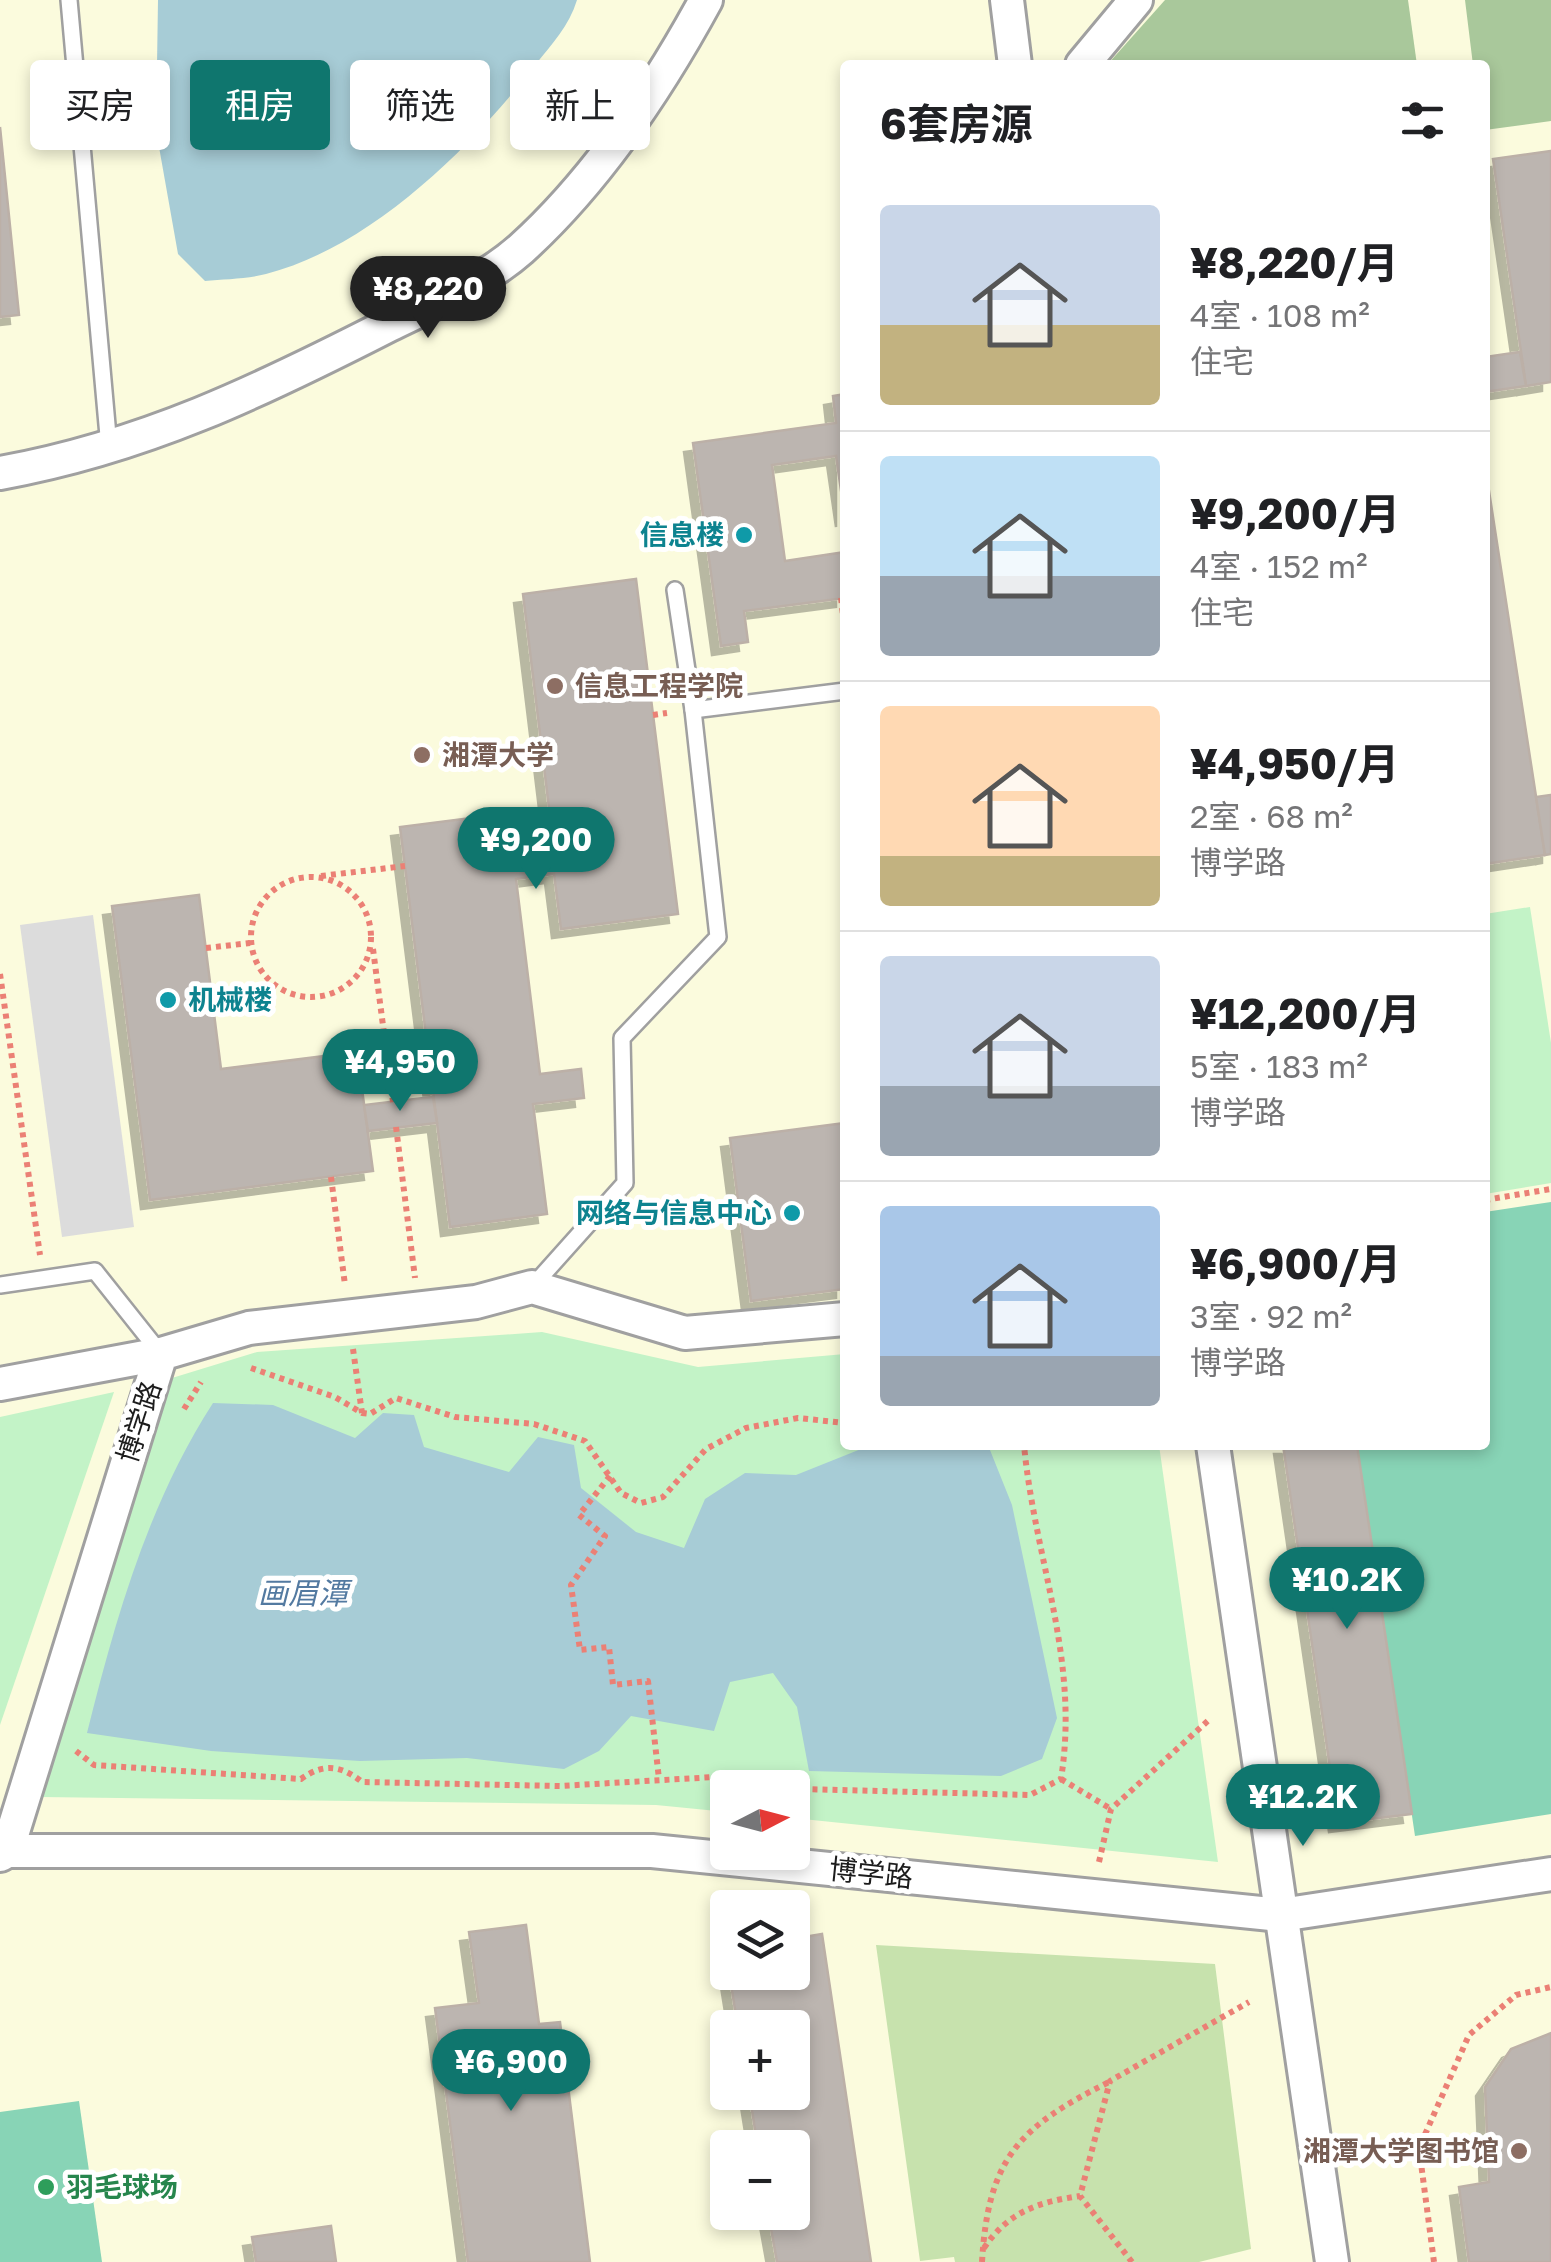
<!DOCTYPE html>
<html lang="zh">
<head>
<meta charset="utf-8">
<style>
  :root { --surface:#fff; --page:#f6f6f6; --text:#202124; --muted:#757577; --line:#e0e0e0; --accent:#0f766e }
  body { margin:0; font-family:"Golos Text","Noto Sans SC",sans-serif; background:var(--page); color:var(--text); height:100vh; display:flex; flex-direction:column; font-size:38px; white-space:nowrap }
  * { box-sizing:border-box; margin:0 }
  p { font-size:32px; color:var(--muted) }
  .icon { flex:none; width:55px; height:55px; fill:none; stroke:currentColor; stroke-width:2; stroke-linecap:round; stroke-linejoin:round }
  .map { position:relative; flex:1; overflow:hidden }
  .sheet { position:absolute; left:840px; top:60px; width:650px; height:1390px; display:flex; flex-direction:column; background:var(--surface); border-radius:10px; box-shadow:0 5px 15px #0003 }
  .sheet>* { flex:none }
  .banner { position:absolute; left:30px; top:60px; width:660px; height:90px; display:flex; gap:20px }
  .needle { width:65px; rotate:84deg }
  .buttons { position:absolute; left:710px; top:1770px; display:grid; gap:20px }
  .buttons a { display:grid; place-items:center; width:100px; height:100px; border-radius:10px; background:var(--surface); box-shadow:0 5px 15px #0003; font-size:50px }
  .price { position:absolute; translate:-50% -85px; padding:0 22px; border-radius:35px; background:var(--accent); color:#fff; font-size:32px; line-height:65px; filter:drop-shadow(0 2px 5px #0008) }
  .price::after { content:''; position:absolute; left:50%; top:60px; width:30px; height:22px; margin-left:-15px; background:inherit; clip-path:polygon(0 0,100% 0,50% 100%) }
  .price.on { background:#222; color:#fff }
  ul { padding:0; list-style:none }
  li { display:flex; align-items:center; gap:30px; height:250px; padding:0 40px }
  li+li { border-top:2px solid var(--line) }
  li span { display:grid; place-items:center; flex:none; width:280px; height:200px; border-radius:10px; color:#555 }
  li>.icon { margin-inline-start:auto }
  span .icon { width:120px; height:120px; fill:#fffc; stroke-width:1 }
  li b { font-size:42px }
  h2 { display:flex; justify-content:space-between; align-items:center; height:120px; padding:0 40px; font-size:42px }
  .tag { padding:0 35px; border-radius:10px; background:var(--surface); box-shadow:0 5px 15px #0003; font-size:35px; line-height:90px }
  .tag.on { background:var(--accent); color:#fff }
  .map>svg:first-child { display:block }
  .education { fill:#fbfbdd; fill-rule:evenodd }
  .grass { fill:#c7e2ad }
  .forest { fill:#a9c89b }
  .park { fill:#c3f3c7 }
  .pitch { fill:#88d4b6 }
  .parking { fill:#dcdcdc }
  .water { fill:#a7ccd6 }
  .building { fill:#bcb5b0; stroke:#bcb0a7; stroke-width:2.5; filter:url(#shadow) }
  .lines { fill:none; stroke-linecap:round; stroke-linejoin:round }
  .lane-casing { stroke:#a0a0a0; stroke-width:20 }
  .street-casing { stroke:#a0a0a0; stroke-width:38 }
  .path { stroke:#eb8075; stroke-width:6; stroke-dasharray:5 5; stroke-linecap:butt }
  .lane { stroke:#fff; stroke-width:15 }
  .street { stroke:#fff; stroke-width:32 }
  .culture-dot { fill:#0f9aa8; stroke:#fff; stroke-width:4 }
  .education-dot { fill:#8d6e63; stroke:#fff; stroke-width:4 }
  .leisure-dot { fill:#2e9e5b; stroke:#fff; stroke-width:4 }
  .labels { text-anchor:middle; stroke-width:10; stroke-linejoin:round; paint-order:stroke }
  .culture-label { font-size:28px; font-weight:bold; fill:#0d838f; stroke:#fff; text-anchor:end }
  .education-label { font-size:28px; font-weight:bold; fill:#785e54; stroke:#fff; text-anchor:start }
  .street-label { font-size:28px; fill:#1c1c1c; stroke:#fff }
  .leisure-label { font-size:28px; font-weight:bold; fill:#27864d; stroke:#fff; text-anchor:start }
  .water-label { font-size:30px; font-style:italic; fill:#537aa1; stroke:#fff }
</style>
</head>
<body>
<div class="map">
<svg width="1551" height="2262" viewBox="0 0 1551 2262">
  <defs>
    <filter id="shadow"><feDropShadow dx="-9" dy="9" stdDeviation="0" flood-color="#0004"/></filter>
  </defs>
  <rect width="100%" height="100%" fill="#ece9e3"/>
  <path class="education" d="M0,0h1551v2262h-1551zM845,65h640v1380h-640zM728,1788h64v64h-64zM728,1908h64v64h-64zM728,2028h64v64h-64zM728,2148h64v64h-64z"/>
  <polygon class="grass" points="876,1945 1215,1964 1251,2249 1199,2262 955,2262 954,2257 920,2261"/>
  <g class="forest">
    <polygon points="1165,0 1408,0 1417,65 1107,65"/>
    <polygon points="1465,0 1551,0 1551,121 1485,130 1485,65 1473,65"/>
  </g>
  <g class="park">
    <polygon points="1530,907 1551,1043 1551,1183 1485,1194 1485,914"/>
    <polygon points="542,1332 698,1367 845,1354 845,1445 1159,1445 1218,1862 793,1818 792,1788 728,1788 727,1812 656,1805 41,1797 172,1378 257,1352"/>
    <polygon points="114,1392 0,1725 0,1417"/>
  </g>
  <g class="pitch">
    <polygon points="1551,1202 1551,1814 1415,1836 1357,1445 1485,1445 1485,1212"/>
    <polygon points="79,2101 102,2262 0,2262 0,2112"/>
  </g>
  <polygon class="parking" points="93,915 134,1227 62,1237 20,925"/>
  <g class="water">
    <path d="M158,0h419c-8,26 -25,44 -41,64 -64,83 -165,183 -270,210 -19,5 -42,5 -61,7l-27,-27 -22,-124z"/>
    <path d="M213,1403l60,2 82,33 28,-25 31,2 10,32 85,25 29,-35 36,8 7,43 55,44 48,16 21,-49 40,-26 51,2 75,-30h117l24,60 45,213 -15,41 -41,17 -192,-5 -12,-64 -24,-34 -43,9 -16,49 -83,-15 -32,35 -35,18 -97,-11 -107,3 -149,-10 -124,-18c29,-116 61,-229 126,-330z"/>
  </g>
  <g class="building">
    <polygon points="0,127 19,315 0,317"/>
    <polygon points="1551,151 1551,382 1526,386 1493,159"/>
    <polygon points="1520,352 1526,386 1485,392 1485,357"/>
    <polygon points="845,394 845,518 836,456 772,465 785,561 845,552 845,598 744,611 748,642 721,646 693,443 836,423 833,396"/>
    <polygon points="1485,465 1545,855 1485,864"/>
    <polygon points="636,579 678,914 561,929 554,874 516,879 540,1074 581,1069 584,1098 533,1104 547,1214 450,1227 400,827 549,808 523,594"/>
    <polygon points="1551,795 1551,854 1545,855 1536,797"/>
    <polygon points="199,895 221,1069 357,1052 373,1171 150,1200 112,906"/>
    <polygon points="433,1097 437,1123 368,1131 364,1105"/>
    <polygon points="845,1123 845,1289 751,1301 730,1138"/>
    <polygon points="1283,1445 1357,1445 1412,1814 1338,1823"/>
    <polygon points="526,1925 539,2024 560,2022 590,2262 468,2262 435,2008 479,2003 469,1932"/>
    <polygon points="822,1934 871,2262 777,2262 768,2212 792,2212 792,2148 758,2148 749,2092 792,2092 792,2028 738,2028 729,1972 792,1972 792,1939"/>
    <polygon points="1551,2033 1551,2262 1469,2262 1459,2187 1489,2182 1485,2087 1511,2049"/>
    <polygon points="331,2226 336,2262 256,2262 252,2237"/>
  </g>
  <g class="lines">
    <g class="lane-casing">
      <g id="lane">
        <polyline points="69,0 109,447"/>
        <polyline points="693,710 845,691"/>
        <polyline points="0,1285 95,1271 161,1354"/>
        <polyline points="532,1287 625,1183 622,1038 718,937 693,710 675,590"/>
      </g>
    </g>
    <g class="street-casing">
      <g id="street">
        <polyline points="1007,0 1015,65"/>
        <polyline points="1082,65 1136,0"/>
        <path d="M0,473c144,-26 260,-82 389,-148 43,-21 96,-44 132,-76 76,-69 136,-159 185,-249"/>
        <polyline points="0,1384 161,1354"/>
        <polyline points="1213,1445 1332,2262"/>
        <polyline points="7,1851 652,1851 1281,1915 1551,1874"/>
        <polyline points="0,1855 7,1851 161,1354 249,1328 476,1302 532,1287 685,1333 845,1319"/>
      </g>
    </g>
    <g class="path">
      <polyline points="841,598 845,632"/>
      <polyline points="653,715 667,713"/>
      <polyline points="321,876 405,866"/>
      <circle cx="311" cy="937" r="60"/>
      <polyline points="206,948 250,943"/>
      <polyline points="373,949 393,1102"/>
      <polyline points="0,974 40,1255"/>
      <polyline points="396,1127 415,1278"/>
      <polyline points="331,1177 345,1285"/>
      <polyline points="1485,1200 1551,1189"/>
      <polyline points="353,1349 362,1413"/>
      <polyline points="251,1368 335,1397 362,1413 370,1414 396,1398 455,1417 534,1424 585,1441 621,1493 641,1503 663,1497 706,1449 746,1428 798,1418 845,1423"/>
      <polyline points="184,1409 201,1382"/>
      <polyline points="610,1476 579,1515 605,1536 571,1585 580,1650 609,1647 613,1685 648,1681 659,1779"/>
      <path d="M76,1751l18,14 207,14c22,-16 40,-14 61,3l198,4 189,-11 53,14 228,6 31,-16c19,-120 -26,-217 -37,-334"/>
      <polyline points="1061,1779 1111,1809"/>
      <polyline points="1099,1862 1111,1809 1211,1718"/>
      <path d="M984,2248c24,-36 54,-46 96,-52"/>
      <path d="M982,2262c6,-104 37,-135 127,-180"/>
      <polyline points="1132,2262 1080,2196 1110,2081 1249,2002"/>
      <polyline points="1434,2262 1419,2148 1469,2035 1516,1995 1551,1987"/>
    </g>
    <use href="#lane" class="lane"/>
    <use href="#street" class="street"/>
  </g>
  <g class="culture-dot">
    <circle cx="744" cy="535" r="10"/>
    <circle cx="168" cy="1000" r="10"/>
    <circle cx="792" cy="1213" r="10"/>
  </g>
  <g class="education-dot">
    <circle cx="555" cy="686" r="10"/>
    <circle cx="422" cy="755" r="10"/>
    <circle cx="1519" cy="2151" r="10"/>
  </g>
  <circle class="leisure-dot" cx="46" cy="2187" r="10"/>
  <g class="labels">
    <g class="culture-label">
      <text x="724" y="545">信息楼</text>
      <text x="188" y="1010" text-anchor="start">机械楼</text>
      <text x="772" y="1223">网络与信息中心</text>
    </g>
    <g class="education-label">
      <text x="575" y="696">信息工程学院</text>
      <text x="442" y="765">湘潭大学</text>
      <text x="1499" y="2161" text-anchor="end">湘潭大学图书馆</text>
    </g>
    <g class="street-label">
      <text transform="translate(139 1422) rotate(-72)" y="10">博学路</text>
      <text transform="translate(871 1873) rotate(6)" y="10">博学路</text>
    </g>
    <g class="leisure-label">
      <text x="66" y="2197">羽毛球场</text>
    </g>
    <g class="water-label">
      <text x="303" y="1604">画眉潭</text>
    </g>
  </g>
</svg>
<div class="buttons">
<a><svg class="needle" viewBox="-14 -14 28 28"><path d="M0-13l5 13h-10z" fill="#e53935"/><path d="M0 13l5-13h-10z" fill="#757577"/></svg></a>
<a><svg class="icon" aria-label="layers" viewBox="0 0 24 24"><path d="M12 4l9 5-9 5-9-5zM3 14l9 5 9-5"/></svg></a>
<a>+</a>
<a>−</a>
</div>
<b class="price on" style="left:428px;top:341px">¥8,220</b>
<b class="price" style="left:536px;top:892px">¥9,200</b>
<b class="price" style="left:400px;top:1114px">¥4,950</b>
<b class="price" style="left:1347px;top:1632px">¥10.2K</b>
<b class="price" style="left:1303px;top:1849px">¥12.2K</b>
<b class="price" style="left:511px;top:2114px">¥6,900</b>
<div class="banner">
<a class="tag">买房</a>
<a class="tag on">租房</a>
<a class="tag">筛选</a>
<a class="tag">新上</a>
</div>
<section class="sheet">
<h2>6套房源<svg class="icon" aria-label="filters" viewBox="0 0 24 24"><path d="M4 7h16M4 17h16"/><circle cx="9" cy="7" r="2"/><circle cx="15" cy="17" r="2"/></svg></h2>
<ul>
<li><span style="background:linear-gradient(#c9d6e8 60%,#c2b280 0)"><svg class="icon" aria-label="home" viewBox="0 0 24 24"><path d="M3 11l9-7 9 7M6 9v11h12V9"/></svg></span><div><b>¥8,220/月</b><p>4室 · 108 m²</p><p>住宅</p></div></li>
<li><span style="background:linear-gradient(#bfe0f5 60%,#9aa5b1 0)"><svg class="icon" aria-label="home" viewBox="0 0 24 24"><path d="M3 11l9-7 9 7M6 9v11h12V9"/></svg></span><div><b>¥9,200/月</b><p>4室 · 152 m²</p><p>住宅</p></div></li>
<li><span style="background:linear-gradient(#ffd9b3 75%,#c2b280 0)"><svg class="icon" aria-label="home" viewBox="0 0 24 24"><path d="M3 11l9-7 9 7M6 9v11h12V9"/></svg></span><div><b>¥4,950/月</b><p>2室 · 68 m²</p><p>博学路</p></div></li>
<li><span style="background:linear-gradient(#c9d6e8 65%,#9aa5b1 0)"><svg class="icon" aria-label="home" viewBox="0 0 24 24"><path d="M3 11l9-7 9 7M6 9v11h12V9"/></svg></span><div><b>¥12,200/月</b><p>5室 · 183 m²</p><p>博学路</p></div></li>
<li><span style="background:linear-gradient(#a9c7e8 75%,#9aa5b1 0)"><svg class="icon" aria-label="home" viewBox="0 0 24 24"><path d="M3 11l9-7 9 7M6 9v11h12V9"/></svg></span><div><b>¥6,900/月</b><p>3室 · 92 m²</p><p>博学路</p></div></li>
</ul>
</section>
</div>
</body>
</html>
